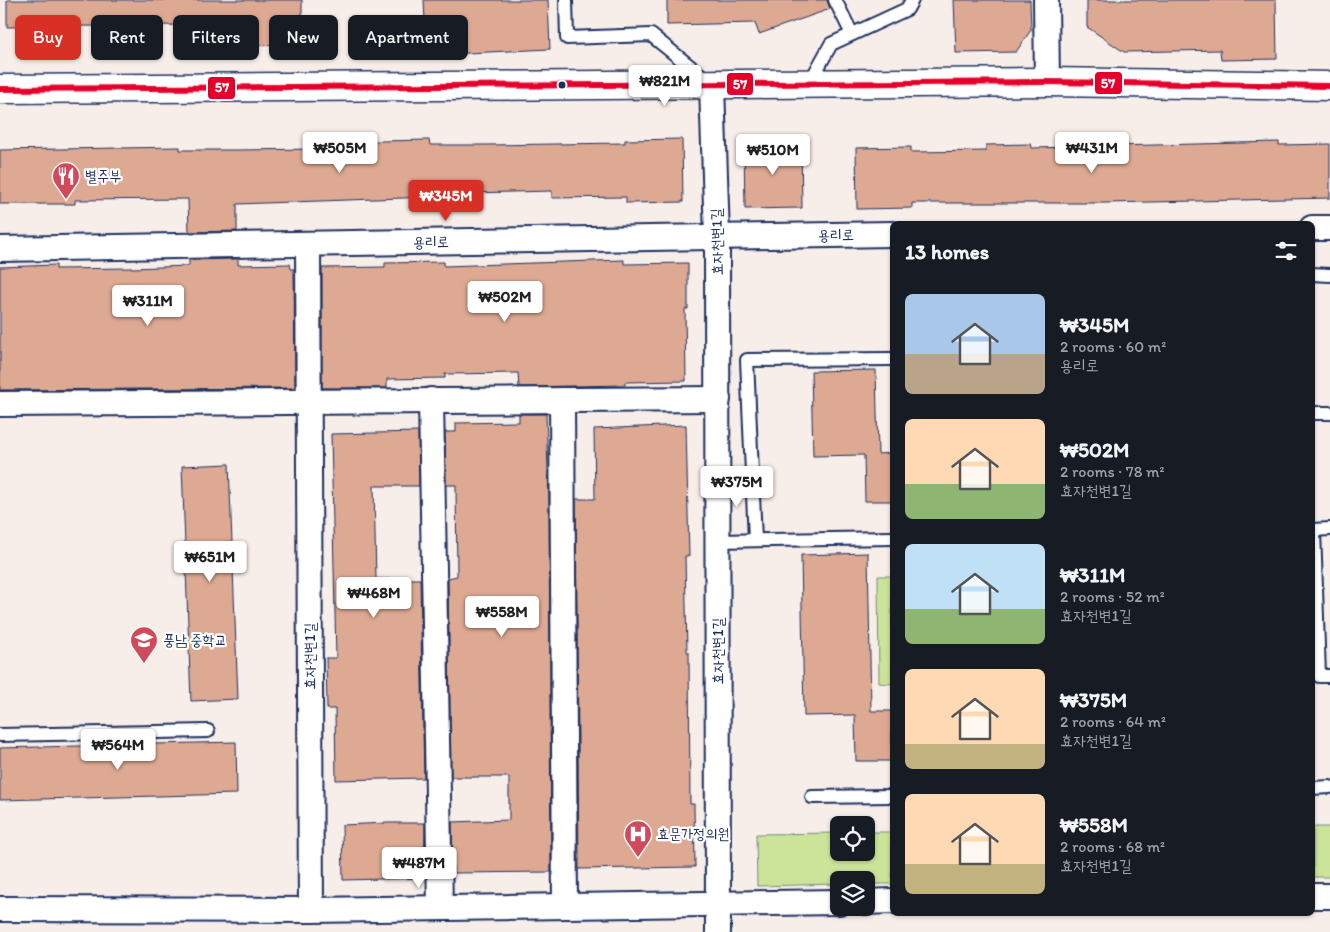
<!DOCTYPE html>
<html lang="en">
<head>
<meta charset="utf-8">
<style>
  :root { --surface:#171b24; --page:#242831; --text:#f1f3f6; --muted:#9ea1a6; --accent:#d93025 }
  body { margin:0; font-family:Itim,"Poor Story",sans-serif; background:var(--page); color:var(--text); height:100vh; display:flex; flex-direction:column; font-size:19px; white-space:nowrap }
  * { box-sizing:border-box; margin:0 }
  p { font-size:16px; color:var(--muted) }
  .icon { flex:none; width:28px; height:28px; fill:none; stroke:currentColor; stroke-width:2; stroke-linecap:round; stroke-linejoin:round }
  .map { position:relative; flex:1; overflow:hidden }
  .details { position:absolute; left:890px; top:221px; width:425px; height:695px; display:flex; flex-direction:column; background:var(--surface); border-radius:8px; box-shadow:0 1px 4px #0004 }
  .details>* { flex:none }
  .hud { position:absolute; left:15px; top:15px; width:475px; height:45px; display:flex; gap:10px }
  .controls { position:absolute; left:830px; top:816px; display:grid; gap:10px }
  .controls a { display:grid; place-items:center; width:45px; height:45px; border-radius:8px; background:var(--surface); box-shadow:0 1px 4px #0004; font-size:25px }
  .price { position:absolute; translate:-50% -42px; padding:0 11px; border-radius:5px; background:#fff; color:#222; font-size:16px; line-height:32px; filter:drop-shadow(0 1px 2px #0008) }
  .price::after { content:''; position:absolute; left:50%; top:30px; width:15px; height:11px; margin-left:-8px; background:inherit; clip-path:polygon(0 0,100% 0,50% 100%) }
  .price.on { background:var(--accent); color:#fff }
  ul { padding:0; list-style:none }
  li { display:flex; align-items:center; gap:15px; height:125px; padding:0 15px }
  li span { display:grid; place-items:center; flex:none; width:140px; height:100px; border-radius:8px; color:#555 }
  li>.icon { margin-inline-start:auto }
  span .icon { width:60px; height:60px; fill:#fffc; stroke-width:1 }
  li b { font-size:21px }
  h2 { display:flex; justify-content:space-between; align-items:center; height:60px; padding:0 15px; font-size:21px }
  .tag { padding:0 18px; border-radius:8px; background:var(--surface); box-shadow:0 1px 4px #0004; font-size:18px; line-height:45px }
  .tag.on { background:var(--accent); color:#fff }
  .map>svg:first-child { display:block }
  .green { fill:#cbe49a; stroke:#738a7c }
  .building { fill:#dea993; stroke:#1b2f5e }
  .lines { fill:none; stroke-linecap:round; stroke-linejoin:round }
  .service-casing { stroke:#1b2f5e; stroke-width:16 }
  .minor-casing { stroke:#1b2f5e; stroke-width:28 }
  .tertiary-casing { stroke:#1b2f5e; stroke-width:31 }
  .service { stroke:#fff; stroke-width:12 }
  .minor { stroke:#fff; stroke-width:24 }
  .tertiary { stroke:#fff; stroke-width:28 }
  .bus-1-casing { stroke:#fff; stroke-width:10 }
  .bus-1 { stroke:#e4002b; stroke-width:6 }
  .bus-dot { fill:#1b2f5e; stroke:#fff; stroke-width:2 }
  .labels { text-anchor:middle; stroke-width:4.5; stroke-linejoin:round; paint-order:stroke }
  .poi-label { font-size:15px; fill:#1b2f5e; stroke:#fff; text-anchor:start }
  .street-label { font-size:15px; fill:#1b2f5e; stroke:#fff }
  .line-badge { stroke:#fff; stroke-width:2 }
  .badge-label { font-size:14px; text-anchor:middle; font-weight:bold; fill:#fff }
</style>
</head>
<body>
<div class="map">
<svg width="1330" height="932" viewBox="0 0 1330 932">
  <rect width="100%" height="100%" fill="#f8eee9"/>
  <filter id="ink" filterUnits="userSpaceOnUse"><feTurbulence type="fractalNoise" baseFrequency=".02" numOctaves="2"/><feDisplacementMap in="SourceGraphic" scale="10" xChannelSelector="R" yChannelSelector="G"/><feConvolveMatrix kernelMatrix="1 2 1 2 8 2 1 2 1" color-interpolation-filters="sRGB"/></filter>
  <g filter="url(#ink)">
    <g class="green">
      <polygon points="878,576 892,576 892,684 879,683"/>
      <rect x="1313" y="827" width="17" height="50"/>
      <polygon points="866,832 892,832 892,884 866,884 866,880 839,880 839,884 757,886 756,834 839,833 839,852 866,852"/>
    </g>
    <g class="building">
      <polygon points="7,0 302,0 302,45 184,47 184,25 7,27"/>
      <polygon points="424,0 548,0 550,49 447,54 426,44"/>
      <polygon points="667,0 827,0 830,9 759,34 755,23 667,25"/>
      <polygon points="954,0 1030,0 1031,30 1016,52 956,53"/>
      <polygon points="1087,0 1276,0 1277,59 1221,60 1220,50 1124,52 1087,27"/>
      <polygon points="682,139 683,202 626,203 626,197 552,198 552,191 430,194 430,197 237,204 237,231 189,232 188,199 75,200 75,204 0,204 0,150 180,147 180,150 236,150 317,149 317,143 381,141 429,140 430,145 487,145 625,143 625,140"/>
      <polygon points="1279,142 1279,145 1330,144 1330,198 1106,203 912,203 912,208 857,209 856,148 911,147 911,152 986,151 986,145 1031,144 1032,148"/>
      <polygon points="801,144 802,208 745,209 744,145"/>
      <polygon points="238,259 238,265 290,264 291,269 294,269 295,388 0,390 0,267 56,265 56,269 132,268 189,266 189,260"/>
      <polygon points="624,260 624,264 688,263 688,309 685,309 686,381 625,382 625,385 519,387 518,373 445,374 445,378 387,379 387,388 322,388 322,268 385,267 385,263 444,262 444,266"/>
      <polygon points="876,370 878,454 892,453 892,501 865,501 864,455 813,456 811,371"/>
      <polygon points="519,414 546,414 549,499 551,872 453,873 452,822 509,820 509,777 451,777 448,578 457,576 456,485 446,485 445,432 456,432 456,423 519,422"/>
      <polygon points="686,425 689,556 685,556 687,652 689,652 690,804 694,804 695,867 579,869 576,499 595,499 594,429"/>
      <polygon points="418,432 419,486 374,486 376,579 420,579 424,778 336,780 335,709 327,709 326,658 336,658 331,434"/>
      <polygon points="229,464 238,699 191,701 182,466"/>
      <polygon points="868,553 871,711 892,711 892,761 856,761 855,715 804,716 801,555"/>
      <polygon points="236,742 237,794 0,800 0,748"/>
      <polygon points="388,823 425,823 424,878 343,880 342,825"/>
    </g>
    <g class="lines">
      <g class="service-casing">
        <g id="service">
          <polyline points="566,0 567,38 651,35 707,80"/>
          <polyline points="835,0 852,34"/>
          <polyline points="809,84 831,44 907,9 912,0"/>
          <polyline points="1312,274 1330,275"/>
          <polyline points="1312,413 1330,413"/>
          <polyline points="1312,530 1330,529"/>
          <polyline points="1314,530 1319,676 1330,676"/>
          <polyline points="755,540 747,360 892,359"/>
          <polyline points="718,541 892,538"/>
          <polyline points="0,735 208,731"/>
          <polyline points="1312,788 1330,787"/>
          <polyline points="812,797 892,796"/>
        </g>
      </g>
      <g class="minor-casing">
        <g id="minor">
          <polyline points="1046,0 1047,82"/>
          <polyline points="712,85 717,237 718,932"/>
          <polyline points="1312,228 1330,228"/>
          <polyline points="308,244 311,910"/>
          <polyline points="0,249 892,234"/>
          <polyline points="431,400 440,908"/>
          <polyline points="562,400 565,906"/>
          <polyline points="0,404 718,399"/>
          <polyline points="1312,896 1330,896"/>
          <polyline points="866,902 892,901"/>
          <polyline points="0,909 311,910 839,902"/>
        </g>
      </g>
      <g class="tertiary-casing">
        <polyline id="tertiary" points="0,89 1047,82 1330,86"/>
      </g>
      <use href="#service" class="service"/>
      <use href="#minor" class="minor"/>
      <use href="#tertiary" class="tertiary"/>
      <g class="bus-1-casing">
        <polyline id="bus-1" points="0,89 1047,82 1330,86"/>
      </g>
      <use href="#bus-1" class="bus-1"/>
    </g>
  </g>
  <defs>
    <g id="restaurant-pin" transform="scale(1.4375)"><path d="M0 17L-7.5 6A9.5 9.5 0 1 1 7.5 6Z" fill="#d1495b" stroke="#fff"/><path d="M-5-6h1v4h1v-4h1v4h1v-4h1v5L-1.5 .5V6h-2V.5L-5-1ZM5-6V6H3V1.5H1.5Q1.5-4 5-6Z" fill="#fff"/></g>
    <g id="school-pin" transform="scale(1.4375)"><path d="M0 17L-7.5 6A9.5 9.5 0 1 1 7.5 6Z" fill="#d1495b" stroke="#fff"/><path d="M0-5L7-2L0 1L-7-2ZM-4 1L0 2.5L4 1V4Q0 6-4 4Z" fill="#fff"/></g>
    <g id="hospital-pin" transform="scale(1.4375)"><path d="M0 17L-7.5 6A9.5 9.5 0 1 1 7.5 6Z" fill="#d1495b" stroke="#fff"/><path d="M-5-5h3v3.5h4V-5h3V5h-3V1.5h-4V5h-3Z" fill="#fff"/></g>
  </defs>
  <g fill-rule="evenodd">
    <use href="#restaurant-pin" x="66" y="176"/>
    <use href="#school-pin" x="144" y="640"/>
    <use href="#hospital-pin" x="638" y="834"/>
  </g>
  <circle class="bus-dot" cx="562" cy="85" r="4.5"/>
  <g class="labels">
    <g class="poi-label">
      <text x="85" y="181">별주부</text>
      <text x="163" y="645">풍남 중학교</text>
      <text x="657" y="839">효문가정의원</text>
    </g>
    <g class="street-label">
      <text transform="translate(836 235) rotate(-1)" y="5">용리로</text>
      <text transform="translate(431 242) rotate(-1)" y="5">용리로</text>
      <text transform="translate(717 242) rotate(-91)" y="5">효자천변1길</text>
      <text transform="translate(718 651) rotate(-90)" y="5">효자천변1길</text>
      <text transform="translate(310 656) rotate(-90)" y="5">효자천변1길</text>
    </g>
  </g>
  <g class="line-badge">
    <rect x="1094" y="71" width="29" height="24" rx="5" fill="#e4002b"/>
    <rect x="726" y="72" width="28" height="24" rx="5" fill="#e4002b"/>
    <rect x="207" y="76" width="29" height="24" rx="5" fill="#e4002b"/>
  </g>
  <g class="badge-label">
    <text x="1108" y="88">57</text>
    <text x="740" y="89">57</text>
    <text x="222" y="92">57</text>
  </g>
</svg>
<div class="controls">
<a><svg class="icon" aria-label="locate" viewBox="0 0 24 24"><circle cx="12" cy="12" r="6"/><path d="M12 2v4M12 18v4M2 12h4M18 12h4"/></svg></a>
<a><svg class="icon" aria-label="layers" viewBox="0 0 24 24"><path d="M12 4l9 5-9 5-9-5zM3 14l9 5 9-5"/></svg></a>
</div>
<b class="price" style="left:665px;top:107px">₩821M</b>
<b class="price" style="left:340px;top:174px">₩505M</b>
<b class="price" style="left:1092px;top:174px">₩431M</b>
<b class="price" style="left:773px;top:176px">₩510M</b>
<b class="price on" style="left:446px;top:222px">₩345M</b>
<b class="price" style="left:505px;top:323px">₩502M</b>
<b class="price" style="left:148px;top:327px">₩311M</b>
<b class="price" style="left:737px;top:508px">₩375M</b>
<b class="price" style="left:210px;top:583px">₩651M</b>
<b class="price" style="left:374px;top:619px">₩468M</b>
<b class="price" style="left:502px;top:638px">₩558M</b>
<b class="price" style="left:118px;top:771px">₩564M</b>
<b class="price" style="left:419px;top:889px">₩487M</b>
<div class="hud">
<a class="tag on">Buy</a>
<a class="tag">Rent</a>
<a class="tag">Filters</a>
<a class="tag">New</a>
<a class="tag">Apartment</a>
</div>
<section class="details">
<h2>13 homes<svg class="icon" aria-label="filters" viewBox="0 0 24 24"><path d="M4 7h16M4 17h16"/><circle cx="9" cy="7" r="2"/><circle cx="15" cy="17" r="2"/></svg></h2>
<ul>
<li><span style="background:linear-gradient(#a9c7e8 60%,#b9a48a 0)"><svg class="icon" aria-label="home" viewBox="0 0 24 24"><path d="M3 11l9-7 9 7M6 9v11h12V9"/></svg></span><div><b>₩345M</b><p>2 rooms · 60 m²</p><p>용리로</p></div></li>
<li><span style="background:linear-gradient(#ffd9b3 65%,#8fb573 0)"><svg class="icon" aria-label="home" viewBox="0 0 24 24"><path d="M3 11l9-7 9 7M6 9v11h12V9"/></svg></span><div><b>₩502M</b><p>2 rooms · 78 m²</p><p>효자천변1길</p></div></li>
<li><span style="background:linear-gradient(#bfe0f5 65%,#8fb573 0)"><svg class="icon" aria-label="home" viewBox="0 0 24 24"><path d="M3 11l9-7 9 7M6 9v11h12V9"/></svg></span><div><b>₩311M</b><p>2 rooms · 52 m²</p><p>효자천변1길</p></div></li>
<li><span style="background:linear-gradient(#ffd9b3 75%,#c2b280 0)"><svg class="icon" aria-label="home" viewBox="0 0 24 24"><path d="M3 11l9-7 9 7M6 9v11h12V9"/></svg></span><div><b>₩375M</b><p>2 rooms · 64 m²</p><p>효자천변1길</p></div></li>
<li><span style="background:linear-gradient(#ffd9b3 70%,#c2b280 0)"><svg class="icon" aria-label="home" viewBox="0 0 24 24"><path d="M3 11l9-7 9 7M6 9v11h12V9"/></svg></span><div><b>₩558M</b><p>2 rooms · 68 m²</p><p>효자천변1길</p></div></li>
</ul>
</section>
</div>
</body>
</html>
